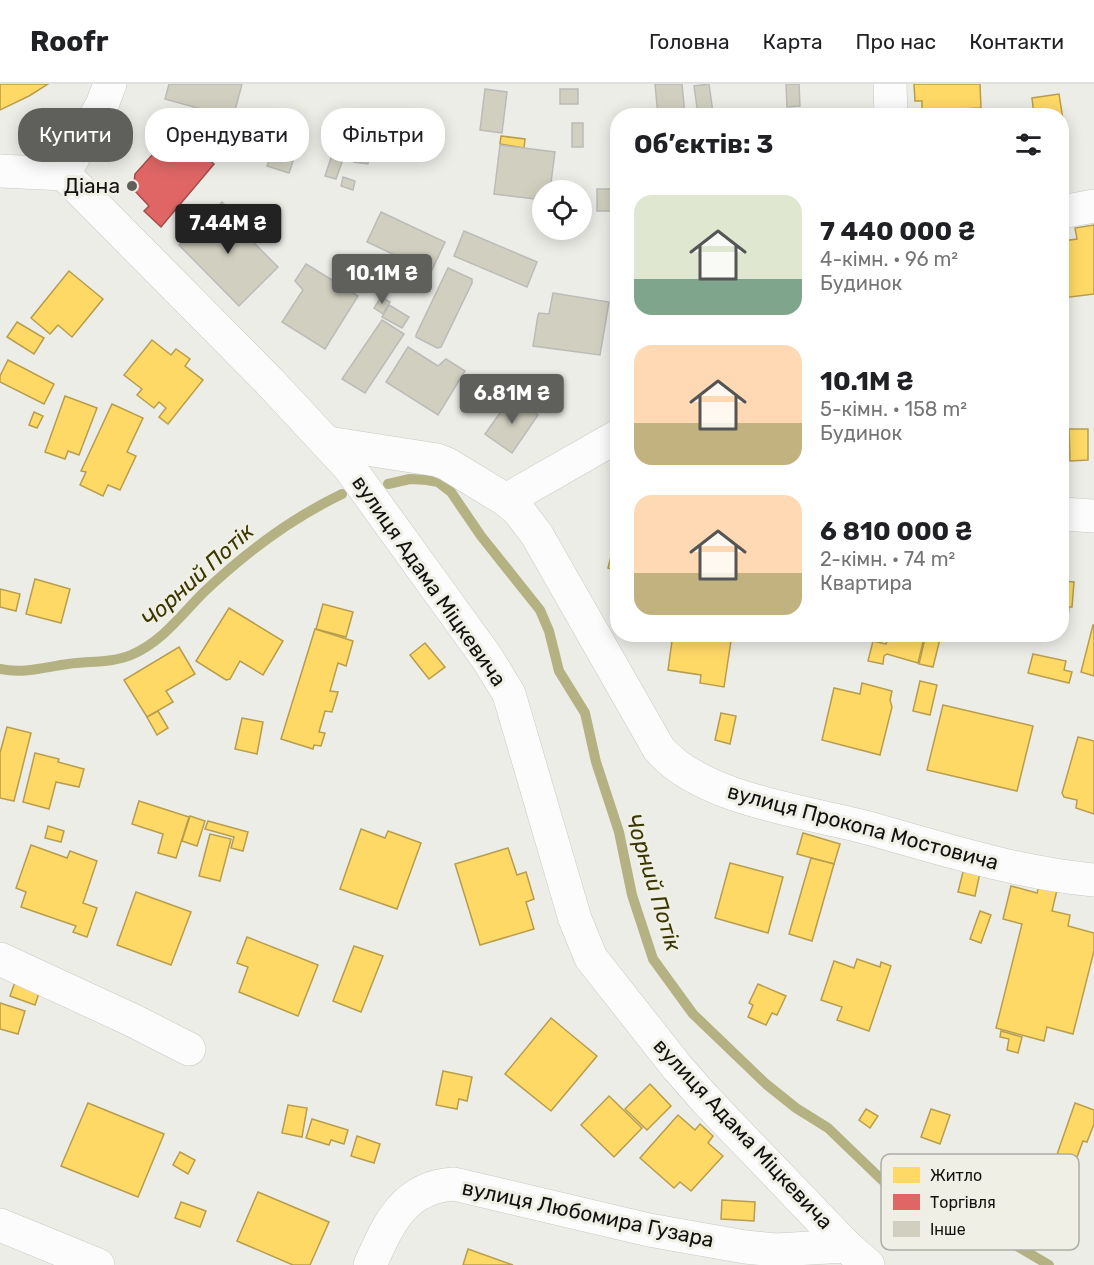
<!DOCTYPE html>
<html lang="uk">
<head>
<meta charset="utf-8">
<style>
  :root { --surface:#fff; --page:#f2f2f2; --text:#202124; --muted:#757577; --line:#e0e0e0; --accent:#5f5f5b }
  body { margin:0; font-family:Rubik,sans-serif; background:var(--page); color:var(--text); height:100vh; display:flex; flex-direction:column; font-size:22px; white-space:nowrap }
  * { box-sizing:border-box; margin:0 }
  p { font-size:20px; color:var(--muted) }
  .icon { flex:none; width:33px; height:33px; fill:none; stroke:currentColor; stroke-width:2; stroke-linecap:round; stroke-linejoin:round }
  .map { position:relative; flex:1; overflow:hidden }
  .sheet { position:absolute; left:610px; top:24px; width:459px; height:534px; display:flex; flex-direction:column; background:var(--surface); border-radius:24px; box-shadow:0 3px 15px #0003 }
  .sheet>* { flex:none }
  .hud { position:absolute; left:18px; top:24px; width:502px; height:54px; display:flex; gap:12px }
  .buttons { position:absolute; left:532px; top:96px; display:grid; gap:12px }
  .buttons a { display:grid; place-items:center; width:60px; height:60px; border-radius:50%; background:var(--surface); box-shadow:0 3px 15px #0003; font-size:30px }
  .price { position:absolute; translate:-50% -51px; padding:0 14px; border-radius:6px; background:var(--accent); color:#fff; font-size:20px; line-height:39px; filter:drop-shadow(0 2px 3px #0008) }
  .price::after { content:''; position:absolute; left:50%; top:36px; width:18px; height:14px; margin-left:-9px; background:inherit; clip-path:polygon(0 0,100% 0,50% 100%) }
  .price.selected { background:#222; color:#fff }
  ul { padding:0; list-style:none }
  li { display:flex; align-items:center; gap:18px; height:150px; padding:0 24px }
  li span { display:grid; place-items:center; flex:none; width:168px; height:120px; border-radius:18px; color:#555 }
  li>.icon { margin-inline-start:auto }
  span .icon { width:72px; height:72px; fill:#fffc; stroke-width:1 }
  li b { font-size:26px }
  h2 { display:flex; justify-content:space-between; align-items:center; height:72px; padding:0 24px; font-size:26px }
  .chip { padding:0 21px; border-radius:24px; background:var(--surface); box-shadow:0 3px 15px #0003; font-size:21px; line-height:54px }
  .chip.selected { background:var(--accent); color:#fff }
  header { display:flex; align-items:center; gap:36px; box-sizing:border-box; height:84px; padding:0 30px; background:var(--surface); border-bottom:2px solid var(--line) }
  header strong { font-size:28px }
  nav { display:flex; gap:33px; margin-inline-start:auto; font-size:21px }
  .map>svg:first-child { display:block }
  .homes { fill:#ffd966; stroke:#b89d4c; stroke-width:1.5 }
  .shops { fill:#e06666; stroke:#a24d4c; stroke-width:1.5 }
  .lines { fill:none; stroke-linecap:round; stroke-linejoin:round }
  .stream { stroke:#b4b282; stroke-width:10 }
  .building { fill:#d1d0c0; stroke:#bbbbb7; stroke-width:1.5 }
  .minor-casing { stroke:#c8c8c4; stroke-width:34 }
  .minor { stroke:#fcfcfc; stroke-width:33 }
  .poi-dot { fill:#5f5f5b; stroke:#efefe6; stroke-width:2 }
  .labels { text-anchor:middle; stroke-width:6; stroke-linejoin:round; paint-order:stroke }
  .poi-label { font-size:21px; fill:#12120f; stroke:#efefe6; text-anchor:end }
  .street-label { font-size:21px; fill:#12120f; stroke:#efefe6 }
  .water-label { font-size:22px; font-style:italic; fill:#3a3600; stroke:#efefe6 }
  .key { fill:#efefe6; stroke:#adada6; stroke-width:1.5 }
  .key-label { font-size:16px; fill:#12120f }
</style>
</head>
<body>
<header>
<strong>Roofr</strong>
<nav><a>Головна</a><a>Карта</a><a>Про нас</a><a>Контакти</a></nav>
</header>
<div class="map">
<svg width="1094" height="1181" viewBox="0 0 1094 1181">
  <rect width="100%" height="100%" fill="#edede8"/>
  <g class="homes">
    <polygon points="0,0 48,0 29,12 0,26"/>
    <polygon points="914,0 980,0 981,24 922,27 922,17 915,17"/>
    <polygon points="1059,10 1064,42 1062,42 1062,32 1034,32 1032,14"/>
    <polygon points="501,52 525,55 524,64 500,60"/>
    <polygon points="1094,141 1094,210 1062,214 1062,157 1077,155 1075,144"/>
    <polygon points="69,187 103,215 72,253 58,241 50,250 31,234"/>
    <polygon points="17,238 44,254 34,270 7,253"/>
    <polygon points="152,256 171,271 176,265 190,275 185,282 203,296 168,340 159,333 166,324 159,318 154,324 137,311 142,305 124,291"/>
    <polygon points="8,276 54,300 44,320 0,298 0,292"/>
    <polygon points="65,312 97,324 79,371 68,367 65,375 45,368"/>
    <polygon points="112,320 143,334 127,368 136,372 120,406 108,401 103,412 80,401 86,388 81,387"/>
    <polygon points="34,328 43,332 37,344 29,341"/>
    <polygon points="1069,345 1088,345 1088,376 1070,377"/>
    <polygon points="618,446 618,487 608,484"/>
    <polygon points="35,495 70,505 61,539 26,530"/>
    <polygon points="1062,497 1074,498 1072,523 1069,523 1068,533 1062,532"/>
    <polygon points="0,505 20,510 16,527 0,523"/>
    <polygon points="323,520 353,528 346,553 316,545"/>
    <polygon points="229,524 283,557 263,591 240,577 230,595 226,596 196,577"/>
    <polygon points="1093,541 1094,541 1094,592 1081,588"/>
    <polygon points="315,545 353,557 346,582 338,579 330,607 338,608 332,628 325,627 319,648 325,649 321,662 314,661 313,665 281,655"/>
    <polygon points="673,550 732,550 724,603 700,599 701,591 668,586"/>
    <polygon points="889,550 925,550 918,579 887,570 884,572 883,580 868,577 873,557 886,560"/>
    <polygon points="926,550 941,551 933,583 919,580"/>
    <polygon points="425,559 445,583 429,595 410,571"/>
    <polygon points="179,563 195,590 166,607 173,618 147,633 124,596"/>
    <polygon points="1033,570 1066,577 1064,586 1072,588 1069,599 1028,589"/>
    <polygon points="920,597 937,601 930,631 913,627"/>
    <polygon points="862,599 892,607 890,616 892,623 880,671 822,656 834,604 860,610"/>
    <polygon points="943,621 1033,642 1017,707 927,686"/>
    <polygon points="158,627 168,644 157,651 147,633"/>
    <polygon points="721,629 736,632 730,660 715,656"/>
    <polygon points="242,634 263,638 257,670 235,665"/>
    <polygon points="7,643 31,649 14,717 0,714 0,669"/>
    <polygon points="1078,653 1094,657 1094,730 1076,724 1077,716 1064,713 1062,709"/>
    <polygon points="35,669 59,675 58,678 84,685 79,703 56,698 49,725 23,718"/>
    <polygon points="139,717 189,733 176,774 158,769 163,750 132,740"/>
    <polygon points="190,732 205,737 197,762 182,757"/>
    <polygon points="208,737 248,748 243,767 231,764 234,753 205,745"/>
    <polygon points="48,742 64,747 61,758 45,754"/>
    <polygon points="361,745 385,754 388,747 421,759 397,825 340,805"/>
    <polygon points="803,749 840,760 834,780 797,770"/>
    <polygon points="210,750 231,755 220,797 199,792"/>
    <polygon points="31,761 67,774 70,767 97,777 83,819 97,824 87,853 73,848 76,842 21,823 26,808 16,804"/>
    <polygon points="508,764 517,791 526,788 534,815 526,818 534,845 480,861 455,780"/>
    <polygon points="811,774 834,780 812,857 789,850"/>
    <polygon points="730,779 783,793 768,849 715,834"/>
    <polygon points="965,780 981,784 975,812 958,808"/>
    <polygon points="1011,802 1037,809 1039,802 1057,806 1052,827 1070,831 1068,842 1094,849 1094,867 1073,950 1047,943 1044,957 996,944 1022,840 1003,835"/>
    <polygon points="136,808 191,828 171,881 117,861"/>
    <polygon points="980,827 991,831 981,859 970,855"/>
    <polygon points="247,853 318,881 298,932 239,908 248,883 237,879"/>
    <polygon points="354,862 383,872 361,928 333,917"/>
    <polygon points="857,875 880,883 881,878 891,882 869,947 837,936 842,923 821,916 834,877 854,884"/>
    <polygon points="15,898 40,906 35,921 10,912"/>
    <polygon points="758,900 786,912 777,931 772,929 766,941 748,933 753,921 749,919"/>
    <polygon points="0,919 25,927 18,950 0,945"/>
    <polygon points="551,934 597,972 551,1027 505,990"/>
    <polygon points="1001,947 1022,953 1018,969 1007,966 1009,955 1000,953"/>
    <polygon points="443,987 472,993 467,1017 459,1015 457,1025 436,1021"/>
    <polygon points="650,1000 671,1022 647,1046 625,1025"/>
    <polygon points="609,1012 642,1044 614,1073 581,1041"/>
    <polygon points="88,1019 164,1050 138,1113 61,1082"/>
    <polygon points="1075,1019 1094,1026 1094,1040 1087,1058 1083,1057 1071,1089 1053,1082"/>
    <polygon points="288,1021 307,1024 302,1053 282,1049"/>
    <polygon points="866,1025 878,1032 870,1044 859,1036"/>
    <polygon points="931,1025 950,1031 940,1060 921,1053"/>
    <polygon points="678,1031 695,1046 700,1040 713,1052 708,1059 723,1072 691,1107 680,1098 674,1104 640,1074"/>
    <polygon points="312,1035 348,1046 344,1060 331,1056 329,1061 306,1054"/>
    <polygon points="357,1052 380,1060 374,1079 351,1072"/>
    <polygon points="180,1068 195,1076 188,1090 173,1081"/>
    <polygon points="258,1108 329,1138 310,1181 293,1181 237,1157"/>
    <polygon points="722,1116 755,1118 754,1137 721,1135"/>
    <polygon points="181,1118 206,1127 200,1143 175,1134"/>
    <polygon points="468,1165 513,1181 463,1181"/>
  </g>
  <polygon class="shops" points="171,50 187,63 190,59 214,80 161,143 144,127 149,122 134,106 134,98 135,90"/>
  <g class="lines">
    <g class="stream">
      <polyline points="388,400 410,395 427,396 438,398 451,408 481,452 540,526 549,547 559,587 585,629 596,678 619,748 632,811 653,875 693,930 766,1000 796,1024 828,1044 882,1096 947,1137 962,1145 986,1148 1005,1155 1049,1181"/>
      <path d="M0,585c24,5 45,-2 68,-5 21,-3 44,-1 63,-9 31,-13 50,-40 73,-63 41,-39 86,-73 138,-98"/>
    </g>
  </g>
  <g class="building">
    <polygon points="169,0 242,0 233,34 165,15"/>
    <polygon points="655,0 682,0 685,32 658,32"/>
    <polygon points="709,0 713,29 698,31 694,2"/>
    <polygon points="786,0 799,0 800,22 787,23"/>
    <polygon points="485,5 507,8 502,49 480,46"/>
    <rect x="560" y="5" width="18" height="15"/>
    <rect x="572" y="39" width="11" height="24"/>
    <polygon points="242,52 271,61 266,75 238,67"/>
    <polygon points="500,61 555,68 550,106 543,106 543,116 494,110"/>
    <polygon points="335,62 346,67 336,95 325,92"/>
    <polygon points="273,67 294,74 289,89 267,82"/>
    <polygon points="355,70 369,71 368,80 354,78"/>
    <polygon points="343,93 355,97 353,106 341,102"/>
    <rect x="597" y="105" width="21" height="22"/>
    <polygon points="222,118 235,131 231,136 278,183 239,222 179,161"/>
    <polygon points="381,128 445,158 431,188 367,158"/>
    <polygon points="464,147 537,178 527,203 454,172"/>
    <polygon points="306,180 358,212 325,265 282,238 303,206 295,197"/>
    <polygon points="448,184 472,195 472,199 441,263 437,264 416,253 416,251"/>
    <polygon points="553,209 609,218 600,271 533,262 538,231 539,229 549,230"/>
    <polygon points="381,213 390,218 383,230 374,224"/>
    <polygon points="389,221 409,233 402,244 382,233"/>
    <polygon points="382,236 404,250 365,309 342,295"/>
    <polygon points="408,263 438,282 446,275 465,287 438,331 386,298"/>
    <polygon points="512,312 538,331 512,369 485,350"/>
  </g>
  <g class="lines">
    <g class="minor-casing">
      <g id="minor">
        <polyline points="890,0 891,32"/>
        <polyline points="0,87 64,90"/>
        <polyline points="64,90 269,297 349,383 487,574 509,610 575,835 591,874 677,983 705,1015 846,1162 868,1181"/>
        <polyline points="64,90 102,21 110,0"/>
        <polyline points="1062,128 1094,122"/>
        <path d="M328,359l109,17 10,4 59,36 12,10 19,25 122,214c44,51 146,62 209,79 75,21 149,45 226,52"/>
        <polyline points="506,416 618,352"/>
        <polyline points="1062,430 1094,432"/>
        <polyline points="0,875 132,936 189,965"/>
        <polyline points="0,1141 98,1181"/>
        <path d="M370,1181c18,-40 33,-78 84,-81l195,46 96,17 31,3 70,-4"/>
      </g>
    </g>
    <use href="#minor" class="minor"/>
  </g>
  <circle class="poi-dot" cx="132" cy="102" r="6"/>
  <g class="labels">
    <g class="poi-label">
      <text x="120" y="109">Діана</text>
    </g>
    <g class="street-label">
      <text transform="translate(429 497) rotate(55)" y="7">вулиця Адама Міцкевича</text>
      <text transform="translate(863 743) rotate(15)" y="7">вулиця Прокопа Мостовича</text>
      <text transform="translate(743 1050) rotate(47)" y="7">вулиця Адама Міцкевича</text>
      <text transform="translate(588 1130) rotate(12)" y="7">вулиця Любомира Гузара</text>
    </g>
    <g class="water-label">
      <text transform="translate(197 491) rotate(-42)" y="8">Чорний Потік</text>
      <text transform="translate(654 798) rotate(73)" y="8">Чорний Потік</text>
    </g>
  </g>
  <rect x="881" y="1070" width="198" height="96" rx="9" class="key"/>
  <rect x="893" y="1083" width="27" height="16" fill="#ffd966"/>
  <rect x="893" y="1110" width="27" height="16" fill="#e06666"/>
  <rect x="893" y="1137" width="27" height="16" fill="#d1d0c0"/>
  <g class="key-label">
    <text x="930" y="1097">Житло</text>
    <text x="930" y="1124">Торгівля</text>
    <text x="930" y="1151">Інше</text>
  </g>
</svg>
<div class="buttons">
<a><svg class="icon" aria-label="locate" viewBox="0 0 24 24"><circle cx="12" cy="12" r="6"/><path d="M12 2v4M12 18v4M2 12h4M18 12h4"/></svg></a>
</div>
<b class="price selected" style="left:228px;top:171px">7.44M ₴</b>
<b class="price" style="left:382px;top:221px">10.1M ₴</b>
<b class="price" style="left:512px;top:341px">6.81M ₴</b>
<div class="hud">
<a class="chip selected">Купити</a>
<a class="chip">Орендувати</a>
<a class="chip">Фільтри</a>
</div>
<section class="sheet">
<h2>Об’єктів: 3<svg class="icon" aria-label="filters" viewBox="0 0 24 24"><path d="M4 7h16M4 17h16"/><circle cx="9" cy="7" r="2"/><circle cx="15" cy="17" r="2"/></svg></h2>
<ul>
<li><span style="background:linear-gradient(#dfe7d0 70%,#7fa58c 0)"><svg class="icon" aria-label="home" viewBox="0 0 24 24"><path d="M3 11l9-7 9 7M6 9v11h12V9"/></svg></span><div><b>7 440 000 ₴</b><p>4-кімн. · 96 m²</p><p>Будинок</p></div></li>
<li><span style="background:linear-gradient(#ffd9b3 65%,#c2b280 0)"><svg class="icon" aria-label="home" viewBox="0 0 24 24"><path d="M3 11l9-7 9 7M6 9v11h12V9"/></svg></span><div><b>10.1M ₴</b><p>5-кімн. · 158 m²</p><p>Будинок</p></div></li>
<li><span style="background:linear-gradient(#ffd9b3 65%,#c2b280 0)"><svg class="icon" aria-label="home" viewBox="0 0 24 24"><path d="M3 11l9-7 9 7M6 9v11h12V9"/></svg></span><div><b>6 810 000 ₴</b><p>2-кімн. · 74 m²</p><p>Квартира</p></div></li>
</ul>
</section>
</div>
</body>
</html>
